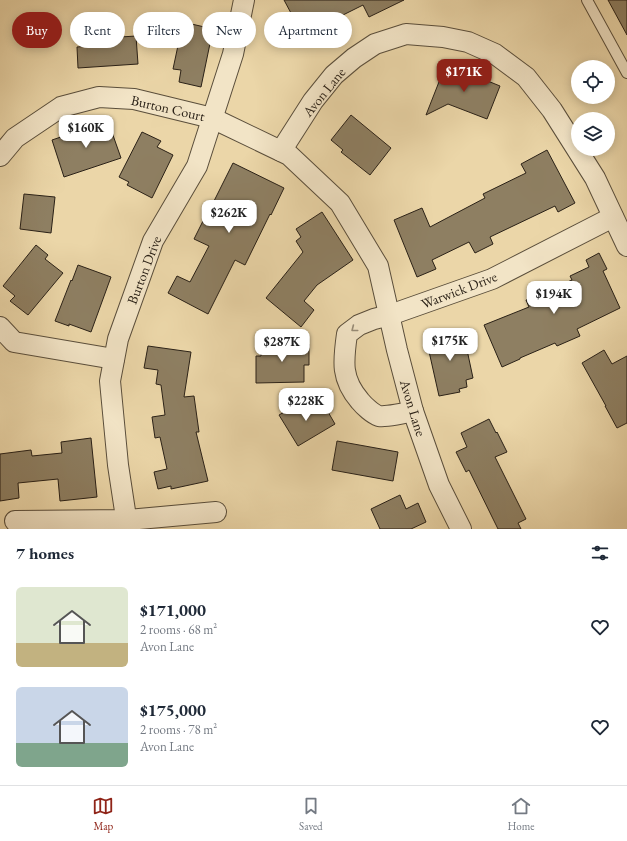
<!DOCTYPE html>
<html lang="en">
<head>
<meta charset="utf-8">
<style>
  :root { --surface:#fff; --page:#f6f6f7; --text:#1f2937; --muted:#747a83; --line:#e0e1e3; --accent:#8f2418 }
  body { margin:0; font-family:"EB Garamond",serif; background:var(--page); color:var(--text); height:100vh; display:flex; flex-direction:column; font-size:15px; white-space:nowrap }
  * { box-sizing:border-box; margin:0 }
  p { font-size:13px; color:var(--muted) }
  .icon { flex:none; width:22px; height:22px; fill:none; stroke:currentColor; stroke-width:2; stroke-linecap:round; stroke-linejoin:round }
  .map { position:relative; height:529px; overflow:hidden }
  .side { display:flex; flex-direction:column; background:var(--surface); flex:1 }
  .side>* { flex:none }
  .top-card { position:absolute; left:12px; top:12px; width:400px; height:36px; display:flex; gap:8px }
  .tools { position:absolute; left:571px; top:60px; display:grid; gap:8px }
  .tools a { display:grid; place-items:center; width:44px; height:44px; border-radius:50%; background:var(--surface); box-shadow:0 2px 10px #0003; font-size:20px }
  .price { position:absolute; translate:-50% -34px; padding:0 9px; border-radius:8px; background:#fff; color:#222; font-size:13px; line-height:26px; filter:drop-shadow(0 1px 2px #0008) }
  .price::after { content:''; position:absolute; left:50%; top:24px; width:12px; height:9px; margin-left:-6px; background:inherit; clip-path:polygon(0 0,100% 0,50% 100%) }
  .price.on { background:var(--accent); color:#fff }
  ul { padding:0; list-style:none }
  li { display:flex; align-items:center; gap:12px; height:100px; padding:0 16px }
  li span { display:grid; place-items:center; flex:none; width:112px; height:80px; border-radius:6px; color:#555 }
  li>.icon { margin-inline-start:auto }
  span .icon { width:48px; height:48px; fill:#fffc; stroke-width:1 }
  li b { font-size:17px }
  h2 { display:flex; justify-content:space-between; align-items:center; height:48px; padding:0 16px; font-size:17px }
  .pill { padding:0 14px; border-radius:18px; background:var(--surface); box-shadow:0 2px 10px #0003; font-size:14px; line-height:36px }
  .pill.on { background:var(--accent); color:#fff }
  .tab-bar { display:flex; justify-content:space-around; align-items:center; height:56px; border-top:1px solid var(--line); background:var(--surface); font-size:11px; color:var(--muted) }
  .tab-bar a { display:grid; justify-items:center; gap:2px }
  .tab-bar .on { color:var(--accent) }
  .map>svg:first-child { display:block }
  .building { fill:#8e7f62; stroke:#2a2117 }
  .lines { fill:none; stroke-linecap:round; stroke-linejoin:round }
  .service-casing { stroke:#5a4e3b; stroke-width:12 }
  .minor-casing { stroke:#5a4e3b; stroke-width:22 }
  .service { stroke:#f2e4c6; stroke-width:10 }
  .minor { stroke:#f2e4c6; stroke-width:20 }
  .oneway { stroke:#988c77 }
  .labels { text-anchor:middle; stroke-width:3; stroke-linejoin:round; paint-order:stroke }
  .street-label { font-size:14px; fill:#2a2117; stroke:#f2e4c6 }
</style>
</head>
<body>
<div class="map">
<svg width="627" height="529" viewBox="0 0 627 529">
  <rect width="100%" height="100%" fill="#ebd6a8"/>
  <filter id="stains"><feTurbulence type="fractalNoise" baseFrequency=".005" numOctaves="4"/><feColorMatrix values="0 0 0 0 .2 0 0 0 0 .09 0 0 0 0 .02 0 0 0 .5 -.17"/></filter>
  <radialGradient id="worn" r=".72"><stop offset=".6" stop-color="#630" stop-opacity="0"/><stop offset="1" stop-color="#630" stop-opacity=".3"/></radialGradient>
  <g class="building">
    <polygon points="284,0 404,0 369,17 363,5 337,18 344,32 325,42 322,36 307,43"/>
    <polygon points="608,0 627,0 627,35"/>
    <polygon points="183,22 213,29 201,87 179,82 181,70 173,69"/>
    <polygon points="136,36 138,64 78,68 77,47 90,46 89,39"/>
    <polygon points="446,64 500,86 487,119 448,104 426,115"/>
    <polygon points="351,115 391,148 370,175 341,152 343,150 331,140"/>
    <polygon points="108,121 121,158 64,177 52,140"/>
    <polygon points="142,132 161,141 157,147 173,155 152,198 127,185 129,182 119,177"/>
    <polygon points="547,150 575,203 558,212 555,206 490,237 493,244 475,253 469,242 432,260 436,269 417,277 394,220 422,208 430,227 485,198 483,194 526,173 521,164"/>
    <polygon points="233,163 284,188 271,215 270,214 245,265 235,260 208,314 168,293 177,276 190,282 209,246 194,239 203,221 204,221"/>
    <polygon points="24,194 55,197 51,233 20,229"/>
    <polygon points="322,212 353,260 317,285 304,301 314,310 301,327 266,298 303,252 296,241 301,237 296,229"/>
    <polygon points="36,245 48,255 45,259 63,273 28,315 10,301 15,296 3,286"/>
    <polygon points="599,253 607,269 603,271 620,308 577,329 580,336 557,346 555,343 520,358 520,359 502,367 484,325 529,307 526,300 572,280 570,276 589,267 586,260"/>
    <polygon points="78,265 111,277 91,332 69,324 69,326 55,321 71,280 72,281"/>
    <polygon points="463,331 473,378 466,380 467,387 459,389 460,392 439,396 426,338"/>
    <polygon points="261,344 309,344 309,365 304,365 304,382 256,383 256,356 261,356"/>
    <polygon points="148,346 191,352 184,397 194,396 199,432 196,432 208,481 171,489 171,486 158,489 154,472 167,469 160,437 155,438 152,417 165,415 161,385 156,384 158,370 144,368"/>
    <polygon points="604,350 612,364 627,356 627,423 617,428 605,406 606,406 582,363"/>
    <polygon points="305,400 305,416 324,405 335,424 298,446 279,415"/>
    <polygon points="489,419 496,433 497,432 507,452 495,457 526,519 518,523 521,529 498,529 469,470 466,472 456,452 467,447 461,433"/>
    <polygon points="91,438 97,497 60,501 58,479 18,483 19,498 0,501 0,454 31,450 32,456 62,453 61,442"/>
    <polygon points="337,441 398,452 393,481 332,470"/>
    <polygon points="400,495 406,509 418,503 426,522 411,529 380,529 371,509"/>
  </g>
  <g class="lines">
    <g class="service-casing">
      <polyline id="service" points="587,0 627,73"/>
    </g>
    <g class="minor-casing">
      <g id="minor">
        <polyline points="281,151 313,101 334,75 354,58 375,44 406,34 443,37 468,42 495,54 526,77 552,110 595,178 627,246"/>
        <polyline points="0,156 15,138 61,107 99,97 134,99 212,118 289,155 340,203 378,266 397,350 413,411 439,485 461,529"/>
        <polyline points="0,327 14,342 114,359"/>
        <path d="M413,411c-7,2 -27,6 -34,5 -6,-2 -15,-10 -19,-15 -19,-22 -17,-39 -13,-67l12,-9 15,-6 16,-4 102,-36 121,-62"/>
        <polyline points="15,521 128,520 216,512"/>
        <polyline points="130,529 125,511 118,465 110,381 118,339 153,241 197,166 233,54 244,0"/>
      </g>
    </g>
    <use href="#service" class="service"/>
    <use href="#minor" class="minor"/>
  </g>
  <defs><path id="oneway-chevron" d="M-2-3.5L2.5 0L-2 3.5" fill="none" stroke-width="1.6" stroke-linecap="round" stroke-linejoin="round"/></defs>
  <use class="oneway" href="#oneway-chevron" transform="translate(354 329) rotate(142)"/>
  <g class="labels">
    <g class="street-label">
      <text transform="translate(324 92) rotate(-51)" y="5">Avon Lane</text>
      <text transform="translate(168 108) rotate(13)" y="5">Burton Court</text>
      <text transform="translate(144 270) rotate(-69)" y="5">Burton Drive</text>
      <text transform="translate(459 290) rotate(-21)" y="5">Warwick Drive</text>
      <text transform="translate(413 408) rotate(73)" y="5">Avon Lane</text>
    </g>
  </g>
  <rect width="100%" height="100%" filter="url(#stains)"/>
  <rect width="100%" height="100%" fill="url(#worn)"/>
</svg>
<div class="tools">
<a><svg class="icon" aria-label="locate" viewBox="0 0 24 24"><circle cx="12" cy="12" r="6"/><path d="M12 2v4M12 18v4M2 12h4M18 12h4"/></svg></a>
<a><svg class="icon" aria-label="layers" viewBox="0 0 24 24"><path d="M12 4l9 5-9 5-9-5zM3 14l9 5 9-5"/></svg></a>
</div>
<b class="price on" style="left:464px;top:93px">$171K</b>
<b class="price" style="left:86px;top:149px">$160K</b>
<b class="price" style="left:229px;top:234px">$262K</b>
<b class="price" style="left:554px;top:315px">$194K</b>
<b class="price" style="left:450px;top:362px">$175K</b>
<b class="price" style="left:282px;top:363px">$287K</b>
<b class="price" style="left:306px;top:422px">$228K</b>
<div class="top-card">
<a class="pill on">Buy</a>
<a class="pill">Rent</a>
<a class="pill">Filters</a>
<a class="pill">New</a>
<a class="pill">Apartment</a>
</div>
</div>
<section class="side">
<h2>7 homes<svg class="icon" aria-label="filters" viewBox="0 0 24 24"><path d="M4 7h16M4 17h16"/><circle cx="9" cy="7" r="2"/><circle cx="15" cy="17" r="2"/></svg></h2>
<ul>
<li><span style="background:linear-gradient(#dfe7d0 70%,#c2b280 0)"><svg class="icon" aria-label="home" viewBox="0 0 24 24"><path d="M3 11l9-7 9 7M6 9v11h12V9"/></svg></span><div><b>$171,000</b><p>2 rooms · 68 m²</p><p>Avon Lane</p></div><svg class="icon" aria-label="heart" viewBox="0 0 24 24"><path d="M12 20l-8-8c-3-5 5-10 8-4 3-6 11-1 8 4z"/></svg></li>
<li><span style="background:linear-gradient(#c9d6e8 70%,#7fa58c 0)"><svg class="icon" aria-label="home" viewBox="0 0 24 24"><path d="M3 11l9-7 9 7M6 9v11h12V9"/></svg></span><div><b>$175,000</b><p>2 rooms · 78 m²</p><p>Avon Lane</p></div><svg class="icon" aria-label="heart" viewBox="0 0 24 24"><path d="M12 20l-8-8c-3-5 5-10 8-4 3-6 11-1 8 4z"/></svg></li>
</ul>
</section>
<nav class="tab-bar">
<a class="on"><svg class="icon" aria-label="map" viewBox="0 0 24 24"><path d="M3 6l6-2 6 2 6-2v14l-6 2-6-2-6 2zM9 4v14M15 6v14"/></svg>Map</a>
<a><svg class="icon" aria-label="saved" viewBox="0 0 24 24"><path d="M7 4h10v16l-5-4-5 4z"/></svg>Saved</a>
<a><svg class="icon" aria-label="home" viewBox="0 0 24 24"><path d="M3 11l9-7 9 7M6 9v11h12V9"/></svg>Home</a>
</nav>
</body>
</html>
